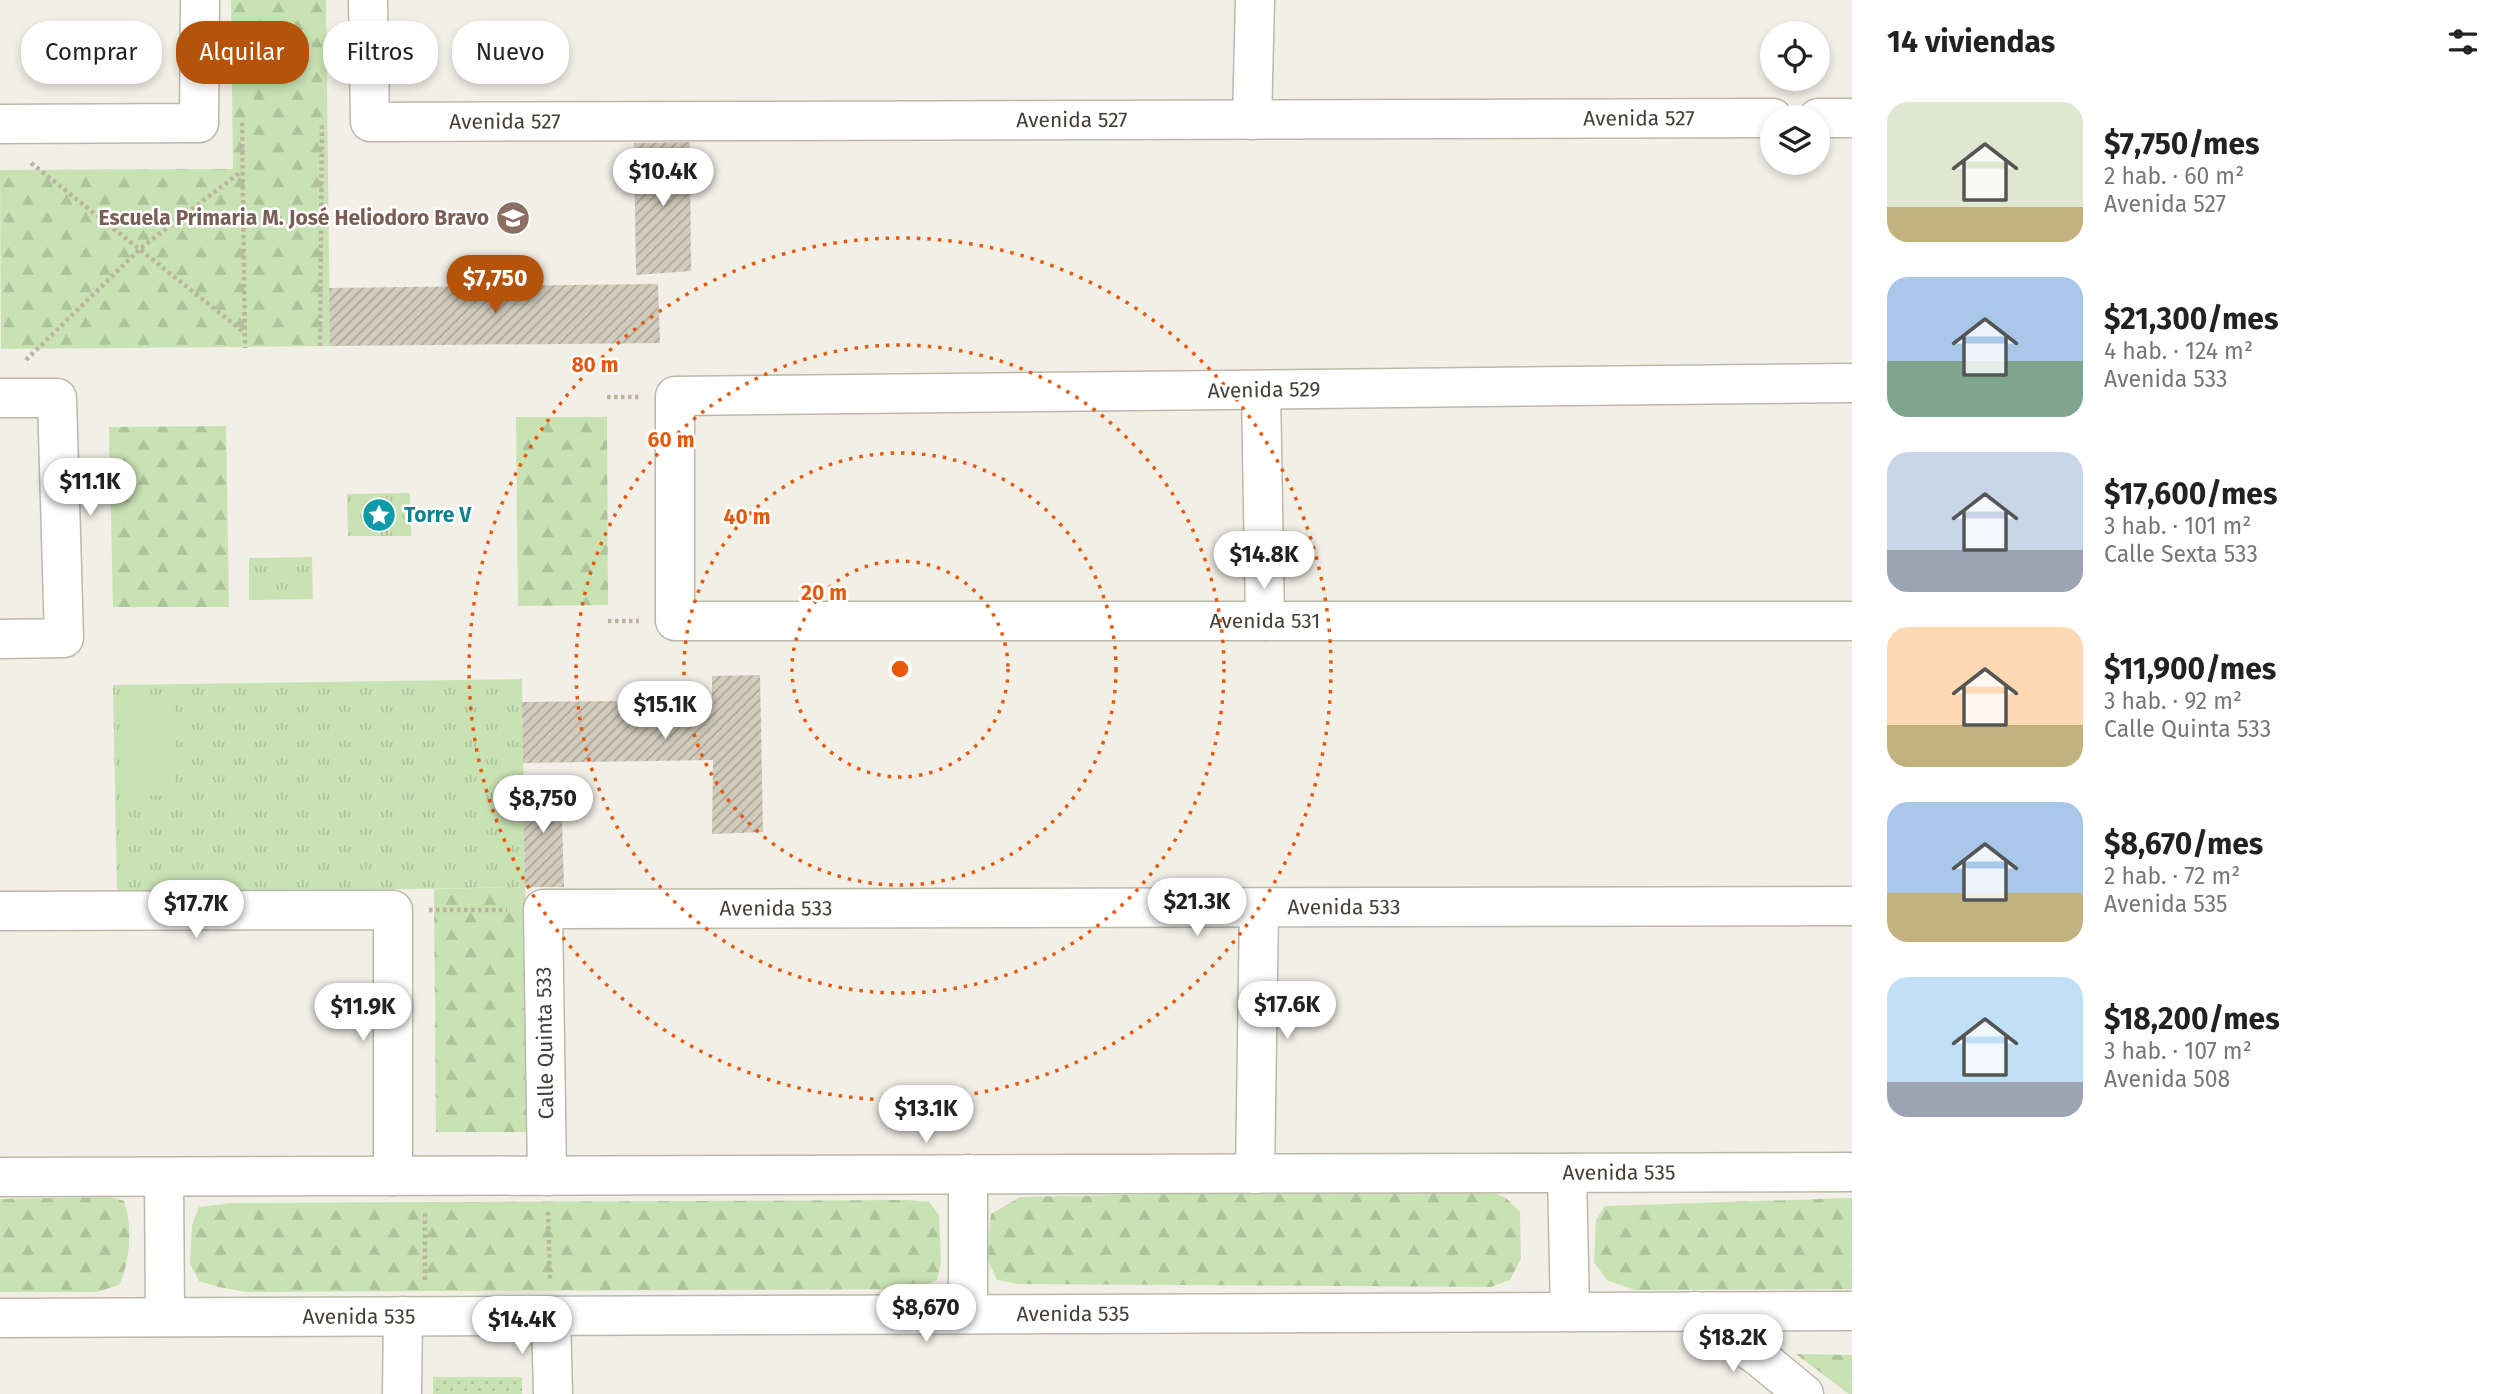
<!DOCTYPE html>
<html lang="es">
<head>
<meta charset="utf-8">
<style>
  :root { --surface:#fff; --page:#f2f2f2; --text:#222; --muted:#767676; --accent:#b45309 }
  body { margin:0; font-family:"Fira Sans",sans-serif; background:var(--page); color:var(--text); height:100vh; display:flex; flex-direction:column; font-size:26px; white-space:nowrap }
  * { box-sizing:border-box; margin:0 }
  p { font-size:23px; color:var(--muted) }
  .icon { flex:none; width:38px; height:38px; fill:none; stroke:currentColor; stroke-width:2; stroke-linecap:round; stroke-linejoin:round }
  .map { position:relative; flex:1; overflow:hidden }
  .panel { display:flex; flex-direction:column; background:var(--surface); width:665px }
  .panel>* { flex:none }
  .hud { position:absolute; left:21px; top:21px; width:665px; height:63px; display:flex; gap:14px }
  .controls { position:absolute; left:1760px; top:21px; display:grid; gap:14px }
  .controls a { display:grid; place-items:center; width:70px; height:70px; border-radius:50%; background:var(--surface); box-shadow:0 4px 10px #0003; font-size:35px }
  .price { position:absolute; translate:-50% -60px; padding:0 16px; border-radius:24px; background:#fff; color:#222; font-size:23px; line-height:46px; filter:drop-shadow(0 2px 4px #0008) }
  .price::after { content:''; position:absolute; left:50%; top:42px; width:21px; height:16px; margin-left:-10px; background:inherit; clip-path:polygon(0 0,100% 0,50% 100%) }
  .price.selected { background:var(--accent); color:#fff }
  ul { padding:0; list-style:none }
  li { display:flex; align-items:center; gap:21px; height:175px; padding:0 35px }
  li span { display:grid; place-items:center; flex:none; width:196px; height:140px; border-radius:21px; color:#555 }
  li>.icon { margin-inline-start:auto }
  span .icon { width:84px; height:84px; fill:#fffc; stroke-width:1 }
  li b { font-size:30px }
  h2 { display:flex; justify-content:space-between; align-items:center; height:84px; padding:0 35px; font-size:30px }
  .chip { padding:0 24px; border-radius:28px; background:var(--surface); box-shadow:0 4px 10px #0003; font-size:24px; line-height:63px }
  .chip.selected { background:var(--accent); color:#fff }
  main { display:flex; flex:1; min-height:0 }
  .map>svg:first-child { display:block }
  .grass { fill:url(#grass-tufts) }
  .forest { fill:url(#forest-firs) }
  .park { fill:url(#park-dots) }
  .garden { fill:#c8e2b3 }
  .building { fill:url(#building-hatch) }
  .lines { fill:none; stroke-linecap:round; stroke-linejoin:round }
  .minor-casing { stroke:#bcb8aa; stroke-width:41 }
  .tertiary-casing { stroke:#bcb8aa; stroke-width:41 }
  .path { stroke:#bcb49d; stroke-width:4.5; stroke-dasharray:3.5 3.5; stroke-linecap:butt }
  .minor { stroke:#fff; stroke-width:38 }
  .tertiary { stroke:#fff; stroke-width:38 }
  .ring { fill:none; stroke:#e8590c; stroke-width:3.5; stroke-dasharray:3.5 7 }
  .labels { text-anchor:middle; stroke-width:5; stroke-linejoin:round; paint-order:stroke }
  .street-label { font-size:21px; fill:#444036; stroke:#fff }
  .education-label { font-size:21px; font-weight:bold; fill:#785e54; stroke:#fff; text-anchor:end }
  .culture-label { font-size:21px; font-weight:bold; fill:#0d838f; stroke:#fff; text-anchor:start }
  .centre { fill:#e8590c; stroke:#fff; stroke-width:3.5 }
  .ring-label { font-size:21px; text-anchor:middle; font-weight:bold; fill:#e8590c; stroke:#fff; stroke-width:5; stroke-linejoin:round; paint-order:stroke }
</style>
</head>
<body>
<main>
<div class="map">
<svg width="1852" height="1394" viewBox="0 0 1852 1394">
  <defs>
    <pattern id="grass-tufts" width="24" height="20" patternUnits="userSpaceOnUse" patternTransform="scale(1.75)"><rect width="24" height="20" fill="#c8e2b3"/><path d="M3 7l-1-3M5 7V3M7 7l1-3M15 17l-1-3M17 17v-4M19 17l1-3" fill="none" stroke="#adc39b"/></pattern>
    <pattern id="forest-firs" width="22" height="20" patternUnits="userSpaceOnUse" patternTransform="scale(1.75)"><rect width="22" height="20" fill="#c8e2b3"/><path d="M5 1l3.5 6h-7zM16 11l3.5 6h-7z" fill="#adc39b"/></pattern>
    <pattern id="park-dots" width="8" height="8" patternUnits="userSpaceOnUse" patternTransform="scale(1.75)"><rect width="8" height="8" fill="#c8e2b3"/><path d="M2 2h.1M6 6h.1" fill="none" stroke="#adc39b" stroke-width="1.8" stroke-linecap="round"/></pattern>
    <pattern id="building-hatch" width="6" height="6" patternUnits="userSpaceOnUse" patternTransform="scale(1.75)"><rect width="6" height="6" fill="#d2ccbd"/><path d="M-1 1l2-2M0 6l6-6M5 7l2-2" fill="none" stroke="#aca79a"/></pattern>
  </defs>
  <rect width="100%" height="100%" fill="#f2efe7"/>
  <g class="grass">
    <polygon points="410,493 411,536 348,536 347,494"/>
    <polygon points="312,557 313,599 249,600 249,558"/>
    <polygon points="522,679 525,887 117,894 113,685"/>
  </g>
  <g class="forest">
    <polygon points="231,0 326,0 330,346 1,349 0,170 233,169"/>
    <polygon points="516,417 607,417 608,605 518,606"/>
    <polygon points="226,426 229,607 113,607 109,427"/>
    <polygon points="525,887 531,1132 436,1132 434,889"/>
    <polygon points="1482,1188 1506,1198 1520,1212 1521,1259 1510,1280 1491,1287 1018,1284 997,1280 987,1258 991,1214 1020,1197"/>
    <path d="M111,1197l13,4c9,25 6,61 -5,84l-22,7h-97v-93z"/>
    <polygon points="1852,1198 1852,1289 1635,1290 1607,1280 1594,1262 1596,1220 1605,1206"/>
    <polygon points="907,1200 929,1202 939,1215 941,1263 937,1280 916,1289 245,1292 219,1287 199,1281 190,1264 192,1225 199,1207 232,1203"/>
    <polygon points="1796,1354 1852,1355 1852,1394 1849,1394"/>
  </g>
  <rect class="park" x="433" y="1377" width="89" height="17"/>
  <polygon class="garden" points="128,701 174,701 175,796 129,795"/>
  <g class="building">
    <polygon points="690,142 691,271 636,275 634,143"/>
    <polygon points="658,284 660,343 330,346 329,288"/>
    <polygon points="760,675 763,832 712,834 713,760 523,763 522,702 712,700 712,676"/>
    <polygon points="523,783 561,784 564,887 525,887"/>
  </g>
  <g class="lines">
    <g class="minor-casing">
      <g id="minor">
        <path id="s1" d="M368,0l2,122 1403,-4"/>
        <polyline points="1818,118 1852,118"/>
        <polyline points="1252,120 1255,0"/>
        <polyline points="0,124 199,123 200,0"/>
        <path id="s2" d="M1852,383l-1177,13v225h1177"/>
        <polyline points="1261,390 1265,621"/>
        <polyline points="0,398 57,398 64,638 0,639"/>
        <polyline points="0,911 393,910 393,1176"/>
        <polyline points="1255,1174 1259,908"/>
        <path id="s3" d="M547,1176l-4,-267 1309,-3"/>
        <polyline points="551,1316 553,1394"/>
        <polyline points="402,1394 403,1316"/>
      </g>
    </g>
    <g class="tertiary-casing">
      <g id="tertiary">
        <polyline points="1567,1173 1570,1312"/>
        <polyline points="968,1174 968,1314"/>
        <path id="s4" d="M0,1177l1852,-5"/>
        <polyline points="164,1177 165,1317"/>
        <polyline points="1695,1311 1758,1356 1804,1394"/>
        <path id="s5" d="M0,1318l1852,-7"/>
      </g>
    </g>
    <g class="path">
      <polyline points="242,123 245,348"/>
      <polyline points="31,163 245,333"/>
      <polyline points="320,346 322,123"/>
      <polyline points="26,360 141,248 242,171"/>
      <polyline points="607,397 640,397"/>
      <polyline points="608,621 639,621"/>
      <polyline points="429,910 507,910"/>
      <polyline points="548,1212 550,1280"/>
      <polyline points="425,1280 425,1212"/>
    </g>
    <use href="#minor" class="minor"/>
    <use href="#tertiary" class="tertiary"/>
  </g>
  <g class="ring">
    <circle cx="900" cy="669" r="108"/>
    <circle cx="900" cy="669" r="216"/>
    <circle cx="900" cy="669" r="324"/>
    <circle cx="900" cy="669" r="431"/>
  </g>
  <defs>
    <g id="school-disc" transform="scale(1.75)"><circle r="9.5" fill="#8d6e63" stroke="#fff"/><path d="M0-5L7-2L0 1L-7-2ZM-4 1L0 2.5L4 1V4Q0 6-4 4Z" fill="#fff"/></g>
    <g id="sight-disc" transform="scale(1.75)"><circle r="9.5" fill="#0f9aa8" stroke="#fff"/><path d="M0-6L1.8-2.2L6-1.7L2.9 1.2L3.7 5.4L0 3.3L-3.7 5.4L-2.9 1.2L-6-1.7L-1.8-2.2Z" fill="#fff"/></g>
  </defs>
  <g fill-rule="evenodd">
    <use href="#school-disc" x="513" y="218"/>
    <use href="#sight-disc" x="379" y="515"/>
  </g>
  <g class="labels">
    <g class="street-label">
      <text dy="7" stroke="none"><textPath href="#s1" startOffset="1391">Avenida 527</textPath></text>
      <text dy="7" stroke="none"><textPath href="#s1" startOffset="824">Avenida 527</textPath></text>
      <text dy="7" stroke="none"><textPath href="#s1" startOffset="257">Avenida 527</textPath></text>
      <text transform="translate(1264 390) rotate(-1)" y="7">Avenida 529</text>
      <text dy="7" stroke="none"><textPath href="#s2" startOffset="1992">Avenida 531</textPath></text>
      <text dy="7" stroke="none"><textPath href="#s3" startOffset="1068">Avenida 533</textPath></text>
      <text dy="7" stroke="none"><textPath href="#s3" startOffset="500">Avenida 533</textPath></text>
      <text transform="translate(545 1043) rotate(-91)" y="7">Calle Quinta 533</text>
      <text dy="7" stroke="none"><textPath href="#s4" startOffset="1619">Avenida 535</textPath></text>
      <text dy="7" stroke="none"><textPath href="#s5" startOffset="1073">Avenida 535</textPath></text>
      <text dy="7" stroke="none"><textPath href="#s5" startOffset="359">Avenida 535</textPath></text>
    </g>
    <g class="education-label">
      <text x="489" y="225">Escuela Primaria M. José Heliodoro Bravo</text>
    </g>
    <g class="culture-label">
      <text x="404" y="522">Torre V</text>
    </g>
  </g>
  <circle cx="900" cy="669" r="10" class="centre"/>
  <g class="ring-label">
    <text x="595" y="372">80 m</text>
    <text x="671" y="447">60 m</text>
    <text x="747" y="524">40 m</text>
    <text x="824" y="600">20 m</text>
  </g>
</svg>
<div class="controls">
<a><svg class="icon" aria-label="locate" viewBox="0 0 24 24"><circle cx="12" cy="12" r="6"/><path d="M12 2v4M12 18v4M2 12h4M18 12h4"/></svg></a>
<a><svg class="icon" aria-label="layers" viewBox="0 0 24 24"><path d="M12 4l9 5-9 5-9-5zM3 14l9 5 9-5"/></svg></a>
</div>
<b class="price" style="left:663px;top:208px">$10.4K</b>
<b class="price selected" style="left:495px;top:315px">$7,750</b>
<b class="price" style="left:90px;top:518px">$11.1K</b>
<b class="price" style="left:1264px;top:591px">$14.8K</b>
<b class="price" style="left:665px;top:741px">$15.1K</b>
<b class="price" style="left:543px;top:835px">$8,750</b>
<b class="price" style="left:1197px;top:938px">$21.3K</b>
<b class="price" style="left:196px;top:940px">$17.7K</b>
<b class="price" style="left:1287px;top:1041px">$17.6K</b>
<b class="price" style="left:363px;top:1043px">$11.9K</b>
<b class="price" style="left:926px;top:1145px">$13.1K</b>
<b class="price" style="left:926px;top:1344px">$8,670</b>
<b class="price" style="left:522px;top:1356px">$14.4K</b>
<b class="price" style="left:1733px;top:1374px">$18.2K</b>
<div class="hud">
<a class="chip">Comprar</a>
<a class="chip selected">Alquilar</a>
<a class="chip">Filtros</a>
<a class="chip">Nuevo</a>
</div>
</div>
<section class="panel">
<h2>14 viviendas<svg class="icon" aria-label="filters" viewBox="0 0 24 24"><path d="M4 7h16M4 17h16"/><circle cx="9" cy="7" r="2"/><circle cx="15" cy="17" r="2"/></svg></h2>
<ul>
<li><span style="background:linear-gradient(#dfe7d0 75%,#c2b280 0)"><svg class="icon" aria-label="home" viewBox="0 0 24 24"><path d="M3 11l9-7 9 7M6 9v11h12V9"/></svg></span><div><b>$7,750/mes</b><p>2 hab. · 60 m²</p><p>Avenida 527</p></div></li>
<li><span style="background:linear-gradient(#a9c7e8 60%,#7fa58c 0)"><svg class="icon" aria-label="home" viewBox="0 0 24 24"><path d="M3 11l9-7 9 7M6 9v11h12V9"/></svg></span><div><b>$21,300/mes</b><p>4 hab. · 124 m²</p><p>Avenida 533</p></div></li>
<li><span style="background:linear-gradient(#c9d6e8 70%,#9aa5b1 0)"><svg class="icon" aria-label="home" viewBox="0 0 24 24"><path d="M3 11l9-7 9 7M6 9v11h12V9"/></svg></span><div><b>$17,600/mes</b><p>3 hab. · 101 m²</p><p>Calle Sexta 533</p></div></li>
<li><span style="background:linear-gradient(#ffd9b3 70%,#c2b280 0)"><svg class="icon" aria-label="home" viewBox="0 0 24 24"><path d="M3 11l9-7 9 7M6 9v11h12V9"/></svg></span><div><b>$11,900/mes</b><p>3 hab. · 92 m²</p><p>Calle Quinta 533</p></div></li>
<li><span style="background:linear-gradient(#a9c7e8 65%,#c2b280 0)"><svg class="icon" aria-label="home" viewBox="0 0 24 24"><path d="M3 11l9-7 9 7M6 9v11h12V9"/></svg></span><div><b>$8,670/mes</b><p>2 hab. · 72 m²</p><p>Avenida 535</p></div></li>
<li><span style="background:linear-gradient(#bfe0f5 75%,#9aa5b1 0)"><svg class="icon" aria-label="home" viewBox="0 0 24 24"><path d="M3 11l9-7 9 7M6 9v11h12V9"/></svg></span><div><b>$18,200/mes</b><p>3 hab. · 107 m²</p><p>Avenida 508</p></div></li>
</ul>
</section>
</main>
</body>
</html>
